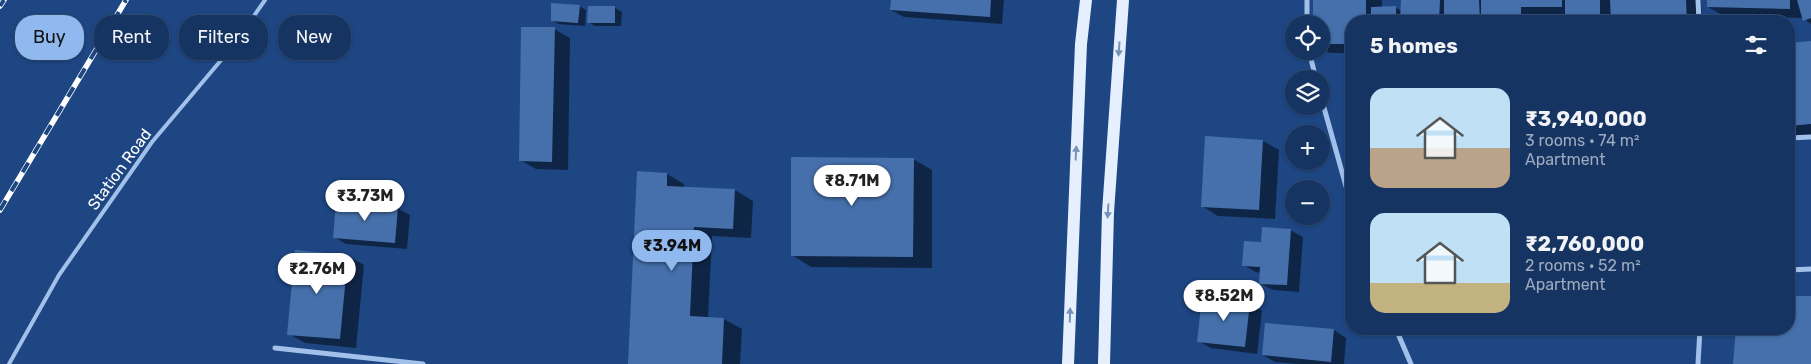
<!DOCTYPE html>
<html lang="en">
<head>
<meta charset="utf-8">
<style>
  :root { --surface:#163462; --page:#233f6b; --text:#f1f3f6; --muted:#9eaabe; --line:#354f77; --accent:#90b9f0 }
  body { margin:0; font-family:Rubik,sans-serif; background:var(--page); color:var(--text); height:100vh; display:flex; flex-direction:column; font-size:19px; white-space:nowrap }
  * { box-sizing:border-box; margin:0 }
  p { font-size:16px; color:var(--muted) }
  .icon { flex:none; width:28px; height:28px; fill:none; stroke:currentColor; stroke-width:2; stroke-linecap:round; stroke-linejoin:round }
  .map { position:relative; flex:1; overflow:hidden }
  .drawer { position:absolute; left:1345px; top:15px; width:450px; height:320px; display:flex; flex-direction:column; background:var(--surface); border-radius:20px; box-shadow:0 1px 4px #0004,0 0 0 1px var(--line) }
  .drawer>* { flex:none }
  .top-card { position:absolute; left:15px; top:15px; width:475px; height:45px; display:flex; gap:10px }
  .fabs { position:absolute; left:1285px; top:15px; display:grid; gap:10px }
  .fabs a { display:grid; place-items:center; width:45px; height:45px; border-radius:50%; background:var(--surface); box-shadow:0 1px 4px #0004,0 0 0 1px var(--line); font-size:25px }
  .price { position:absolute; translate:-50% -42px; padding:0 11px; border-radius:18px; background:#fff; color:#222; font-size:16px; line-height:32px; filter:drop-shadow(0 1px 2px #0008) }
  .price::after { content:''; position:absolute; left:50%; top:30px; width:15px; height:11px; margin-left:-8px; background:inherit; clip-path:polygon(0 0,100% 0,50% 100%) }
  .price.on { background:var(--accent); color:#111 }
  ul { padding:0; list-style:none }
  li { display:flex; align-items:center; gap:15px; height:125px; padding:0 25px }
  li span { display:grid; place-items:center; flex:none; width:140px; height:100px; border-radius:15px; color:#555 }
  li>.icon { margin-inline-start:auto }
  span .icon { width:60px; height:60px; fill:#fffc; stroke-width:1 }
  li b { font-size:21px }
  h2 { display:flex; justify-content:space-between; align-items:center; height:60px; padding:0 25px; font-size:21px }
  .chip { padding:0 18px; border-radius:20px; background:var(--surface); box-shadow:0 1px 4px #0004,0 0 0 1px var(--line); font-size:18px; line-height:45px }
  .chip.on { background:var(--accent); color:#111 }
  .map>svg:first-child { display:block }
  .shadow { fill:#0007 }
  .building { fill:#4570ab }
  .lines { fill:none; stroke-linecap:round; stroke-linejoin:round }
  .lane { stroke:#a2c1ea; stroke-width:4 }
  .street { stroke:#a2c1ea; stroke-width:5 }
  .primary { stroke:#e6effe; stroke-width:12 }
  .rail-casing { stroke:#fff; stroke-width:5.5 }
  .rail { stroke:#1d4683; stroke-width:4; stroke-dasharray:11; stroke-linecap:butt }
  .oneway { fill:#7792ba }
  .labels { text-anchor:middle; stroke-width:4.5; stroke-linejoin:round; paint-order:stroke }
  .street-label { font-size:16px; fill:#fff; stroke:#1d4683 }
</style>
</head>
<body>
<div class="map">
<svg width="1811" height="364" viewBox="0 0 1811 364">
  <rect width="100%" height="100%" fill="#1d4683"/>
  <g class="shadow">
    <polygon points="892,0 1004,0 1002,24 904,17 891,10"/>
    <polygon points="1314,0 1382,0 1382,8 1396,8 1402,11 1402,0 1701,0 1702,21 1566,21 1566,15 1537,15 1537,21 1351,21 1351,53 1330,53 1321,48 1321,24"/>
    <polygon points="1708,0 1811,0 1811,24 1803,18 1724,16 1708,7"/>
    <polygon points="579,6 586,10 585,26 558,24 552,20"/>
    <polygon points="615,8 622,12 621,26 595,26 588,22"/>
    <polygon points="554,29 570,38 568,170 536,169 520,160"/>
    <polygon points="1811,42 1811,135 1789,136 1789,44"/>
    <polygon points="1263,141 1279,150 1275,219 1218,216 1202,206"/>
    <polygon points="913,159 932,170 932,268 811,267 792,255"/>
    <polygon points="667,174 684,184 684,188 735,190 753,201 751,238 712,236 708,318 724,319 742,329 740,364 629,364"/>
    <polygon points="397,208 410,215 407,249 346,244 334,237"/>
    <polygon points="1290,230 1303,237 1299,292 1273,290 1260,283 1261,273 1256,272 1243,265 1262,243"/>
    <polygon points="348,256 364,265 356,348 305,343 289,334"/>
    <polygon points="1789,297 1811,297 1811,364 1734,364 1737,329 1789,329"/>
    <polygon points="1250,304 1262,311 1257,354 1211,348 1198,341"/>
    <polygon points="1334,330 1346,338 1344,364 1298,364 1275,362 1263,355"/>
  </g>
  <g class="building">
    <polygon points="891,0 991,0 990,17 890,10"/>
    <polygon points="1313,0 1366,0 1366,21 1351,21 1351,44 1321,44 1321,24 1313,24"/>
    <polygon points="1401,0 1440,0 1439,21 1400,21"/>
    <polygon points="1444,0 1479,0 1480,21 1444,21"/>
    <polygon points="1481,0 1562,0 1562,7 1521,7 1521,21 1481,21"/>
    <rect x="1565" y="0" width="35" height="21"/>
    <polygon points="1610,0 1686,0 1687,21 1611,21"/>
    <polygon points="1707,0 1790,0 1790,9 1707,7"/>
    <polygon points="1797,0 1811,0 1811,18 1803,21"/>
    <polygon points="551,3 580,5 578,23 551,21"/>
    <polygon points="588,6 615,6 615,23 587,23"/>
    <polygon points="1396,6 1396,21 1371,21 1371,7"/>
    <polygon points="521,27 555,27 552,162 519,161"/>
    <polygon points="1811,41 1811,124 1789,126 1789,43"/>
    <polygon points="1205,136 1263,140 1259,210 1201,207"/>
    <polygon points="791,157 914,158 913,257 791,256"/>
    <polygon points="637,171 667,173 667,186 735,189 733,229 694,227 690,316 724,318 722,364 628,364"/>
    <polygon points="336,201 398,207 395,243 333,238"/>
    <polygon points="1262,227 1291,229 1287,285 1259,284 1260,267 1242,266 1244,241 1261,242"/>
    <polygon points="295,250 348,255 340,339 287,335"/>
    <polygon points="1789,296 1811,296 1811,364 1733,364 1736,329 1789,329"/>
    <polygon points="1202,297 1250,302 1245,347 1197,342"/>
    <polygon points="1265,323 1334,329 1331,362 1262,355"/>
  </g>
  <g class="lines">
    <polyline class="lane" points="9,364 59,275 152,142 233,46 265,0"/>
    <g class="street">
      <polyline points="1307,0 1307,24"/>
      <polyline points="1698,0 1699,21"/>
      <polyline points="1309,51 1316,79"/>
      <polyline points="1321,97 1351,204"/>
      <polyline points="1789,138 1811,137"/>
      <polyline points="1789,270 1811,269"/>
      <polyline points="1396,329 1411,364"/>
      <polyline points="275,348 423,364"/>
      <polyline points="1698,364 1700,329"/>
    </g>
    <g class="primary">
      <polyline points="1068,364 1081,44 1086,0"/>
      <polyline points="1104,364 1108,212 1123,0"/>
    </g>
    <g class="rail-casing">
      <g id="rail">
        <polyline points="0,6 4,0"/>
        <polyline points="0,210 126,0"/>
      </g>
    </g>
    <use href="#rail" class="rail"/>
  </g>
  <defs><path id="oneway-solid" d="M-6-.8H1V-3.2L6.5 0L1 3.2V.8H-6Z" transform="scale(1.25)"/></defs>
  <g class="oneway">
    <use href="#oneway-solid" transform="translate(1119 49) rotate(94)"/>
    <use href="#oneway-solid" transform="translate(1076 153) rotate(-87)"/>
    <use href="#oneway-solid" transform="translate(1108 211) rotate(93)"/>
    <use href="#oneway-solid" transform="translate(1070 315) rotate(-88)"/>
  </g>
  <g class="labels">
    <g class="street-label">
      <text transform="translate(119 169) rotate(-54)" y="6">Station Road</text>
    </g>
  </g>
</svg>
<div class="fabs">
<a><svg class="icon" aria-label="locate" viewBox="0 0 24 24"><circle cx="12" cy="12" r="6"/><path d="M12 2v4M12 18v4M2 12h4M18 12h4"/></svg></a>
<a><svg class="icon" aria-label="layers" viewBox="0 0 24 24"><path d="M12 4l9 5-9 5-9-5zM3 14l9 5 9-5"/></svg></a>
<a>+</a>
<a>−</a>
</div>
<b class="price" style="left:852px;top:207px">₹8.71M</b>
<b class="price" style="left:365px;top:222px">₹3.73M</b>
<b class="price on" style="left:672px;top:272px">₹3.94M</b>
<b class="price" style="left:317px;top:295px">₹2.76M</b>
<b class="price" style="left:1224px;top:322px">₹8.52M</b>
<div class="top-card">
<a class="chip on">Buy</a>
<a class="chip">Rent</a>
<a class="chip">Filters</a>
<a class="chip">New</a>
</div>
<section class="drawer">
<h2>5 homes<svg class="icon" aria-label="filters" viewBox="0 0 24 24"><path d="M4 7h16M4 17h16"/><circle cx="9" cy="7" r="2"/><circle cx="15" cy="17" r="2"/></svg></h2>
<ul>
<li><span style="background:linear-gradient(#bfe0f5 60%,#b9a48a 0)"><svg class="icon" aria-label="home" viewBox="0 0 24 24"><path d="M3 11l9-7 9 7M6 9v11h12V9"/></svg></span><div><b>₹3,940,000</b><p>3 rooms · 74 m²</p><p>Apartment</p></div></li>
<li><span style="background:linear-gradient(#bfe0f5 70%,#c2b280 0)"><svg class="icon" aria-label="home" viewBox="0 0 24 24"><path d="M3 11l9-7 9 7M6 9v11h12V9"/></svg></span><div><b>₹2,760,000</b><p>2 rooms · 52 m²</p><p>Apartment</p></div></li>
</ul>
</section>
</div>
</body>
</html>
